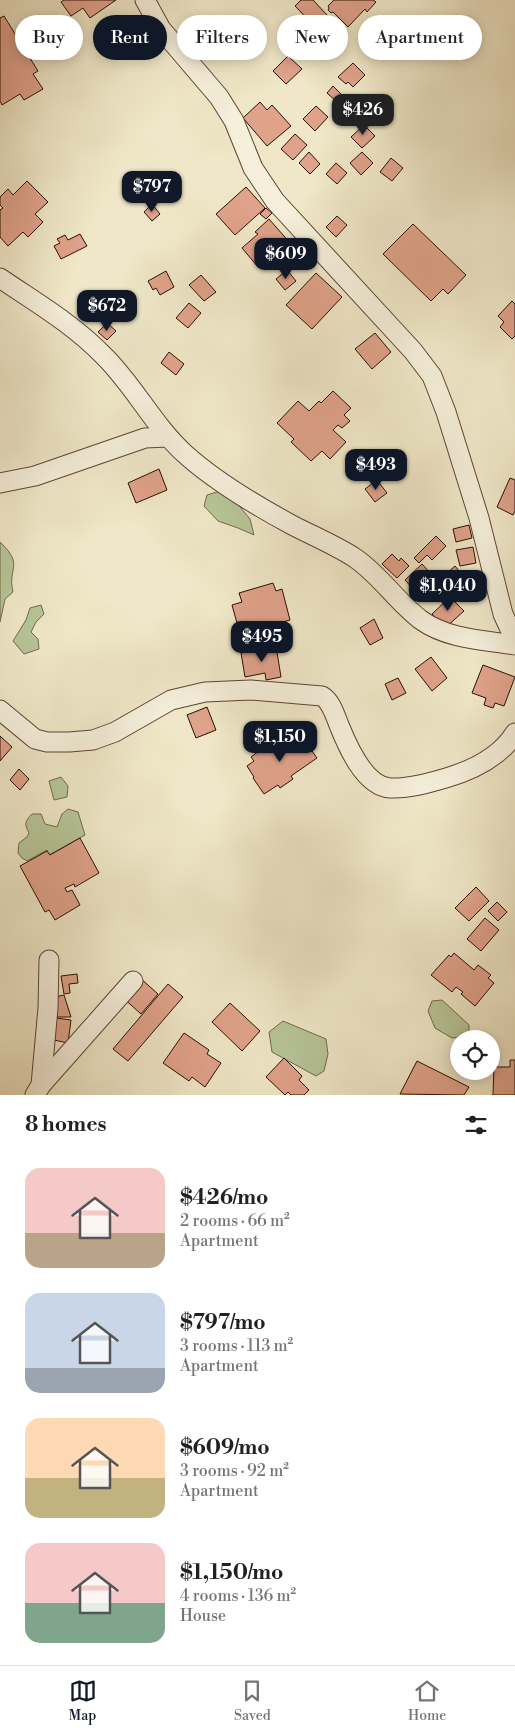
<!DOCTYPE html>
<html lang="en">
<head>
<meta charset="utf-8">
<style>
  :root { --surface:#fff; --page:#f2f2f2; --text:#202124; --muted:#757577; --line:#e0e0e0; --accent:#111827 }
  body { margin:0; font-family:"Libre Bodoni",serif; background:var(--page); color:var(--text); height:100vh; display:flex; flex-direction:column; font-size:19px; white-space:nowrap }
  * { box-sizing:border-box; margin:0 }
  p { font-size:16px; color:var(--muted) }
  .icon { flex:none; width:28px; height:28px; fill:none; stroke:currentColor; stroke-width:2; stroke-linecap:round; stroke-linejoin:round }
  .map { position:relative; height:1095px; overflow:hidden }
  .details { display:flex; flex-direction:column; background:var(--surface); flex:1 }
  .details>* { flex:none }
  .banner { position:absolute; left:15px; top:15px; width:485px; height:45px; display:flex; gap:10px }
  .buttons { position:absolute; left:450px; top:1030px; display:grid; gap:10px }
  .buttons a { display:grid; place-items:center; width:50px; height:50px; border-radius:50%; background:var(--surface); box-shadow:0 2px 12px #0003; font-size:25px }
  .price { position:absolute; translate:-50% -42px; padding:0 11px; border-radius:10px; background:var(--accent); color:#fff; font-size:16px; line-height:32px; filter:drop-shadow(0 1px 2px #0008) }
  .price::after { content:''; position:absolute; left:50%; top:30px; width:15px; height:11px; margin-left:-8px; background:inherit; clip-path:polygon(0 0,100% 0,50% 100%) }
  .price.on { background:#222; color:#fff }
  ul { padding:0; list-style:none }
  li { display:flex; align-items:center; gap:15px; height:125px; padding:0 25px }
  li span { display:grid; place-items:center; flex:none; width:140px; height:100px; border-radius:15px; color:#555 }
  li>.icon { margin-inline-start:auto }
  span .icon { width:60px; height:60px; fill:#fffc; stroke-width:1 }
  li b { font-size:21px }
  h2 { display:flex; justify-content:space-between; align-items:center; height:60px; padding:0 25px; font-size:21px }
  .chip { padding:0 18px; border-radius:22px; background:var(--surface); box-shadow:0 2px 12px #0003; font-size:18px; line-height:45px }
  .chip.on { background:var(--accent); color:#fff }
  .dock { display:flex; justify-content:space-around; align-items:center; height:70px; border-top:1px solid var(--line); background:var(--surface); font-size:14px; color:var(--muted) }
  .dock a { display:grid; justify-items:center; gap:2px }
  .dock .on { color:var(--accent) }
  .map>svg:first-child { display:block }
  .green { fill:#b7c597; stroke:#726a4d }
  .building { fill:#dfa28a; stroke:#2c0e03 }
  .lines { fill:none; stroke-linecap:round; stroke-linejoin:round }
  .minor-casing { stroke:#5d4434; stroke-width:21 }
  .minor { stroke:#f5efdb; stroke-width:19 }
</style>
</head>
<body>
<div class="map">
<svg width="515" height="1095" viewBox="0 0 515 1095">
  <rect width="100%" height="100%" fill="#efe7c7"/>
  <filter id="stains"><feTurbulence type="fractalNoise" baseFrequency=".004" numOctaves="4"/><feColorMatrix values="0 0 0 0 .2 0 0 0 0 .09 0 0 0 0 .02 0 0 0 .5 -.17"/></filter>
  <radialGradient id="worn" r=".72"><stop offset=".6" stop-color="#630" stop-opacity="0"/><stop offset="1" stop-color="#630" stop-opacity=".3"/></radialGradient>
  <g class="green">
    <polygon points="220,491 236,502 250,519 254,535 238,528 218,521 204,506 207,495"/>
    <path d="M0,542c25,24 7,25 13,50l-8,7 -5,23z"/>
    <polygon points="41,605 44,614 36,622 31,632 38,639 39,649 24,654 13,641 26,620 30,608"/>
    <polygon points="61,777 68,786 67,797 54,800 49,781"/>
    <path d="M68,809l10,3 7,23 -36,20 -2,-5 -20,11 -5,-3 -4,-5 1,-10 8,-6 2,-4c-5,-9 -4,-12 3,-19h9l4,10 12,3 5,-13z"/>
    <polygon points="442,1000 469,1025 469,1036 452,1038 435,1028 428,1011 432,1001"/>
    <polygon points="283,1021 326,1039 328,1054 324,1071 316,1076 272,1052 269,1032"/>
  </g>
  <g class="building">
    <polygon points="64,0 116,0 90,18 83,8 71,16 61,2"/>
    <polygon points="301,0 313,0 328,16 319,25 321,27 318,30 295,6"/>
    <polygon points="334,0 373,0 376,2 367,12 365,9 348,27 333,12 331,13 328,10 329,8 328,6"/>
    <polygon points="4,16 38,71 33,74 43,89 24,100 20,94 2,105 0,101 0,18"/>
    <polygon points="335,37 344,46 336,55 326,46"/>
    <polygon points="288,56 302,69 286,84 273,71"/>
    <polygon points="353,63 365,75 353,87 348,82 346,84 338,77"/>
    <polygon points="333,86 342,95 336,101 327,93"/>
    <polygon points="260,102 267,110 272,105 291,126 267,146 243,118"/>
    <polygon points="316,106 328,117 315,131 303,119"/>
    <polygon points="364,125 375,136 362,148 351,137"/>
    <polygon points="295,134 307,145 293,160 281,149"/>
    <polygon points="309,152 320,164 310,174 299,163"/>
    <polygon points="362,152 373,163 361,175 350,163"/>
    <polygon points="391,158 403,168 392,181 380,172"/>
    <polygon points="336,163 347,173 337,184 326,174"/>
    <polygon points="27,181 48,202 35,214 43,222 28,237 23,232 8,246 0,237 0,210 3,208 0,205 0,197 8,189 13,195"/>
    <polygon points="246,187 265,208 235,235 216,214"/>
    <polygon points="152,204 160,214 152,221 144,212"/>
    <polygon points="266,208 272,213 266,219 260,214"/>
    <polygon points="337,216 347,225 336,237 326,227"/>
    <polygon points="269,219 291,244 276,257 273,254 258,267 242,248 258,234 255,232"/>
    <polygon points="413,224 466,275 448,294 443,289 431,301 383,254"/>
    <polygon points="80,234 87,246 61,259 54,246 60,243 57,239 65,235 68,240"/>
    <polygon points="287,270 296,281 285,290 276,279"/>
    <polygon points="166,271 174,287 160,295 156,288 153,290 148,281"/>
    <polygon points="316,273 342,297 312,329 286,305"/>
    <polygon points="201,275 216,292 204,301 189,285"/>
    <polygon points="92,292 109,306 98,320 81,306"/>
    <polygon points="512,301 515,304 515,336 512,339 500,327 504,322 498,316"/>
    <polygon points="189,303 201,313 188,328 176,318"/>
    <polygon points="107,323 116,331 107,340 98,332"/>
    <polygon points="375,333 391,352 372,369 355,349"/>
    <polygon points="169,352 184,364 176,375 161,363"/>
    <polygon points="333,391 351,408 344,415 350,421 342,428 338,425 333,430 346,442 330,459 322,451 311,461 291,442 294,439 277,423 298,401 309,411 319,401 321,403"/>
    <polygon points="159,469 167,490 136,503 128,483"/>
    <polygon points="510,478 515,480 515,511 513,515 497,507"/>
    <polygon points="377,480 387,493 375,502 365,489"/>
    <polygon points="469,525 472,538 456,542 453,529"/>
    <polygon points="436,536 446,546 432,560 427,555 419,563 414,558"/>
    <polygon points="473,547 476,563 460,566 456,550"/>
    <polygon points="392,554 399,561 401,558 409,566 397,578 382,564"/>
    <polygon points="422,564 432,575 427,580 436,589 424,601 405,580"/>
    <polygon points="455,566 467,581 447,598 435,584"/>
    <polygon points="273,583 276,591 282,589 290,620 240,634 232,605 242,602 239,593"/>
    <polygon points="483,583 485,597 471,599 468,585"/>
    <polygon points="450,597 464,611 445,628 432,614"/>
    <polygon points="374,619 383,638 370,645 360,628"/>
    <polygon points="276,646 281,677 266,680 265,673 245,677 241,653"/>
    <polygon points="431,657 447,678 432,691 415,669"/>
    <polygon points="483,665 515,677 504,706 495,703 493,708 484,705 486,698 472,693"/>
    <polygon points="398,678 406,693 392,700 385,684"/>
    <polygon points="207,707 216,730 196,738 187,715"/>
    <polygon points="300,734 317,758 291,776 293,779 280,788 278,785 264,794 253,778 254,777 247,766 254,761 251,757 267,745 269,748 288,735 292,740"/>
    <polygon points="0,736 12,747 0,761"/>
    <polygon points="19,769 29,779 20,790 10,780"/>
    <polygon points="80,838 99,873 75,887 74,884 65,888 67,892 72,890 80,905 55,920 49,910 45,912 20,866 47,851 50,855"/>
    <polygon points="476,887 489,901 469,921 455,908"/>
    <polygon points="497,902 507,912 498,921 488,911"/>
    <polygon points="485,918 499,930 481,951 467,939"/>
    <polygon points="454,953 474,970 478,965 491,975 488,978 494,983 475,1006 461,994 463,992 456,987 452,992 431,975 449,955 451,957"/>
    <polygon points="77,974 78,983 69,984 70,993 64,994 61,976"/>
    <polygon points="139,977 158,994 141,1014 122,997"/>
    <polygon points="168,984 183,997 128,1061 113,1049"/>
    <polygon points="64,995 71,1017 57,1017 55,997"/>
    <polygon points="230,1003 260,1031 242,1051 212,1022"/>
    <polygon points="56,1018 71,1020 68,1043 54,1040"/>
    <polygon points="184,1033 209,1050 207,1054 221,1063 205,1087 192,1077 189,1081 163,1063"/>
    <polygon points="284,1058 302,1076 299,1080 309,1090 304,1095 291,1095 288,1092 285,1095 266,1077"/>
    <polygon points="510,1060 515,1060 515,1095 493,1095 494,1067 510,1067"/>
    <polygon points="417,1061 469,1087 464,1095 400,1094"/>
  </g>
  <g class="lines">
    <g class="minor-casing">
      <g id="minor">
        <polyline points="145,0 161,29 219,97 234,121 253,168 275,201 413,351 432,376 446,412 479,518 503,614 515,640"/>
        <path d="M0,278c35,24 73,46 103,77 31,30 50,70 82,99 31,28 70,51 107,71 21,11 43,20 63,33 25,17 42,44 66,62 26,19 63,20 94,25"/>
        <polyline points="0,483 35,476 145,438 168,437"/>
        <path d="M0,710l35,29 12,3h22l24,-2 22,-8 56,-32 34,-8 46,-2 71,6c9,5 13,19 17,29 8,20 25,61 51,63 18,1 39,-5 56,-10 27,-8 54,-21 69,-45"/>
        <polyline points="41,1085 48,1008 49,960"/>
        <polyline points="35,1095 41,1085 133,981"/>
      </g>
    </g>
    <use href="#minor" class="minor"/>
  </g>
  <rect width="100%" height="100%" filter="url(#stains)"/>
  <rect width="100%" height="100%" fill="url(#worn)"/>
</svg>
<div class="buttons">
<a><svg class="icon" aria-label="locate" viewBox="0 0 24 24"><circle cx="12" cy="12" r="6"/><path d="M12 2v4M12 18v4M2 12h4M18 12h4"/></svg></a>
</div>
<b class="price on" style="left:363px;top:136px">$426</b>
<b class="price" style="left:152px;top:213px">$797</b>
<b class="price" style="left:286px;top:280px">$609</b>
<b class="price" style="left:107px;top:332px">$672</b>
<b class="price" style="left:376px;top:491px">$493</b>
<b class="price" style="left:448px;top:612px">$1,040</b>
<b class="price" style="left:262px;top:663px">$495</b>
<b class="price" style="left:280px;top:763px">$1,150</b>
<div class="banner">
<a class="chip">Buy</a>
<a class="chip on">Rent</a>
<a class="chip">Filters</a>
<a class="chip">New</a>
<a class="chip">Apartment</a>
</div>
</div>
<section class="details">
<h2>8 homes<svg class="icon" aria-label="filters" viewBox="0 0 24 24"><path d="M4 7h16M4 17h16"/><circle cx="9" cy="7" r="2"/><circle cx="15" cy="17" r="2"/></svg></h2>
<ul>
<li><span style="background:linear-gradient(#f6c9c9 65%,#b9a48a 0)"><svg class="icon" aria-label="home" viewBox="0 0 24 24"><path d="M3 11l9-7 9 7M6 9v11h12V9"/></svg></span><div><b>$426/mo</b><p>2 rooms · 66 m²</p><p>Apartment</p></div></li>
<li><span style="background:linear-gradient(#c9d6e8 75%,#9aa5b1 0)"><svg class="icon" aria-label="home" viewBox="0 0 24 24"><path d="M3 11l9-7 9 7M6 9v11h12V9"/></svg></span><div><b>$797/mo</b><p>3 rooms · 113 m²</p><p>Apartment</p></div></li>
<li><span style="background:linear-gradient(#ffd9b3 60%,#c2b280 0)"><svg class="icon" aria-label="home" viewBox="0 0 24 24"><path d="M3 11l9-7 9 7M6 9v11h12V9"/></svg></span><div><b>$609/mo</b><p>3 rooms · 92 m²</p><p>Apartment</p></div></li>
<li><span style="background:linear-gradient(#f6c9c9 60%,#7fa58c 0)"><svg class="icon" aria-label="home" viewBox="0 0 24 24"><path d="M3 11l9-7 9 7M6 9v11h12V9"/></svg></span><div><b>$1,150/mo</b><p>4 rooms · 136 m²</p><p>House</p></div></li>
</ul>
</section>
<nav class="dock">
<a class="on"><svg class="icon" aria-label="map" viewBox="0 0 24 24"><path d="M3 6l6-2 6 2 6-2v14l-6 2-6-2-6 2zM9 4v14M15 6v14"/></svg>Map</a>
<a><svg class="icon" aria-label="saved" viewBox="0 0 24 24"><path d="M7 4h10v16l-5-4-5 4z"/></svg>Saved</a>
<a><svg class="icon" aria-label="home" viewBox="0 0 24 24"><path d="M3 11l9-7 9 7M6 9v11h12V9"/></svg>Home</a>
</nav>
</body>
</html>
